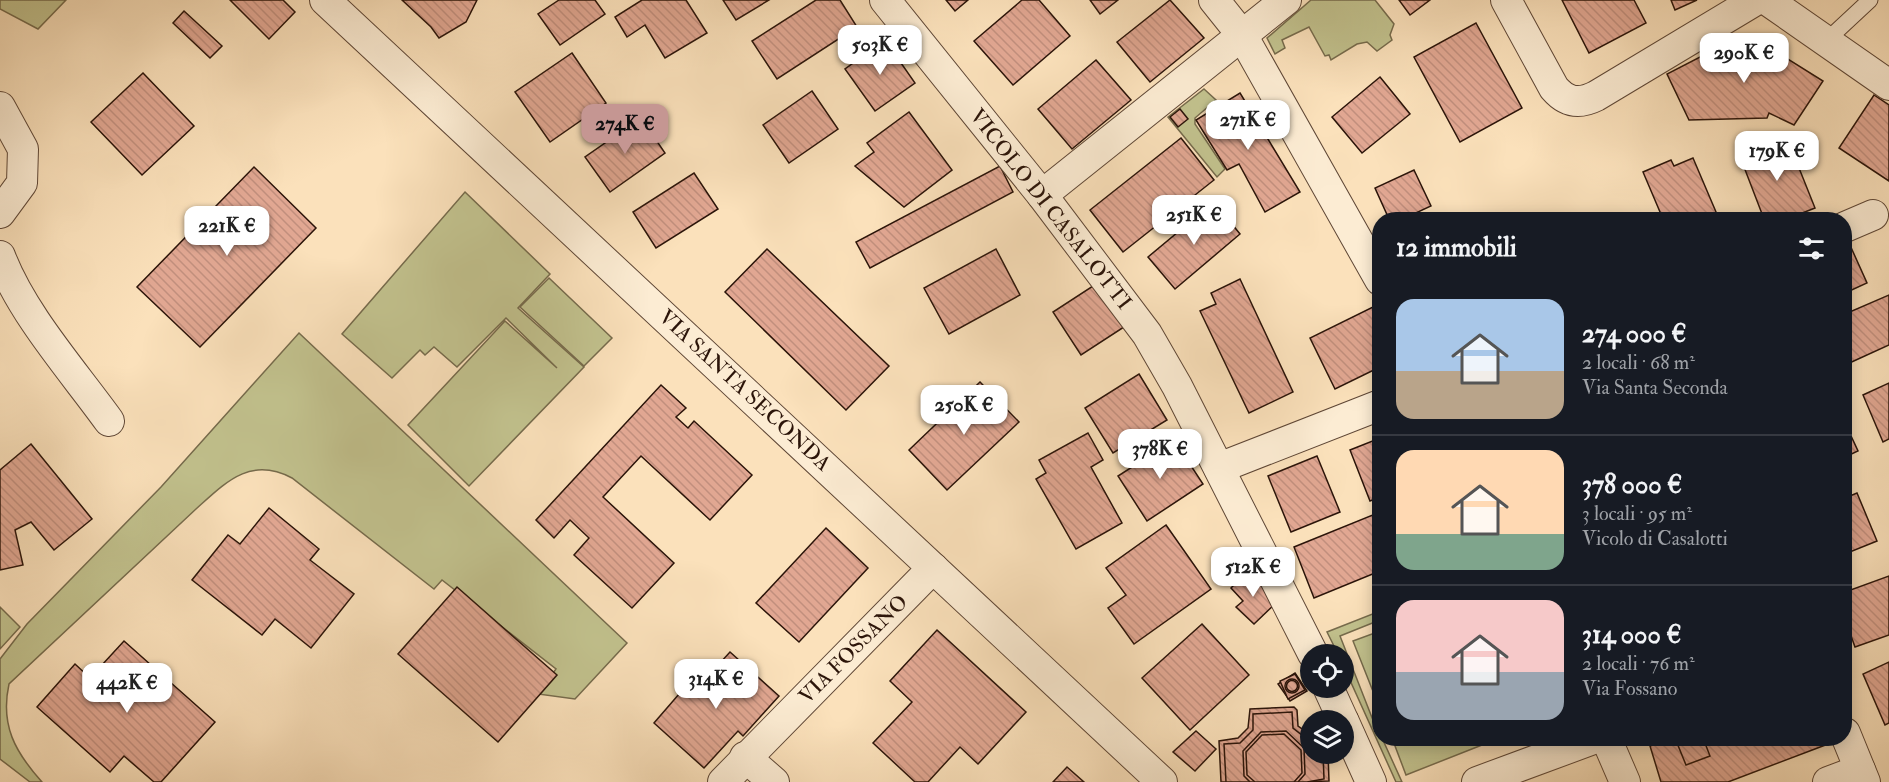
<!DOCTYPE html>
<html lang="it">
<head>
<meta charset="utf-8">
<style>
  :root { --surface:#171b24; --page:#242831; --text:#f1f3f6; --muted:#9ea1a6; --line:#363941; --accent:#c59692 }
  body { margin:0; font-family:"IM FELL Double Pica",serif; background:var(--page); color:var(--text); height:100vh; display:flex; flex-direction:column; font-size:22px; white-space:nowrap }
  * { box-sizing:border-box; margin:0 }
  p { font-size:20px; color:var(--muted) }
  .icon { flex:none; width:33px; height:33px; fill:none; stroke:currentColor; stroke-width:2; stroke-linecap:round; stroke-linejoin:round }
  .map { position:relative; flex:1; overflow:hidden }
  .side { position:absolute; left:1372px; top:212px; width:480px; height:534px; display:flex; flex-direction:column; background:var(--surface); border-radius:24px; box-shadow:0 3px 15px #0003 }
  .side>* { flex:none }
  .tools { position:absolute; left:1300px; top:644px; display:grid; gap:12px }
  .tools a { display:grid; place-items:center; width:54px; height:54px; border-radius:50%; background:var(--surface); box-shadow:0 3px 15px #0003; font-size:30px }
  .price { position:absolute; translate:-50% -51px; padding:0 14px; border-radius:12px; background:#fff; color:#222; font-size:20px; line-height:39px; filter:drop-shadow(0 2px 3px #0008) }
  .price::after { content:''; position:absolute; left:50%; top:36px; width:18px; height:14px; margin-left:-9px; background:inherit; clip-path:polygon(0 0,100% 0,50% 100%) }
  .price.on { background:var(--accent); color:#111 }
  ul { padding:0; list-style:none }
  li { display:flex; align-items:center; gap:18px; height:150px; padding:0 24px }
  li+li { border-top:2px solid var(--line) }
  li span { display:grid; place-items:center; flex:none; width:168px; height:120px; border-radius:18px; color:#555 }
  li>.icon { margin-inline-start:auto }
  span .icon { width:72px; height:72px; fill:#fffc; stroke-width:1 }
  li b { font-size:26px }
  h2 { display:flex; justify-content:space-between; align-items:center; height:72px; padding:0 24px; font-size:26px }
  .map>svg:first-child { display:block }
  .green { fill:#c2c28e; stroke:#766b4c; stroke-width:1.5 }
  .building { fill:url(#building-back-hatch); stroke:#2b1409; stroke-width:1.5 }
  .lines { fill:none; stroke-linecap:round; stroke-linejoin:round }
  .service-casing { stroke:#5f4736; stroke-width:17 }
  .minor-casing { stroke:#5f4736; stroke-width:32 }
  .service { stroke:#fcecd3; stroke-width:15 }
  .minor { stroke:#fcecd3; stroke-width:30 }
  .labels { text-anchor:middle; stroke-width:4.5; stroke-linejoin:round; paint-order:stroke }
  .street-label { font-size:21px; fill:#2b1409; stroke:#fcecd3 }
</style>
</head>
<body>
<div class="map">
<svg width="1889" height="782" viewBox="0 0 1889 782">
  <defs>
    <pattern id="building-back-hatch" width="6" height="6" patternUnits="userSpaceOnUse" patternTransform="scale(1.5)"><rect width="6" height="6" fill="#e1a792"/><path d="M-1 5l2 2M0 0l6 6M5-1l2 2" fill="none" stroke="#c18f7d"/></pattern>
  </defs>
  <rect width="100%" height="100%" fill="#fbe1bb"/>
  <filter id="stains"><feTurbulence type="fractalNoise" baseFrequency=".00333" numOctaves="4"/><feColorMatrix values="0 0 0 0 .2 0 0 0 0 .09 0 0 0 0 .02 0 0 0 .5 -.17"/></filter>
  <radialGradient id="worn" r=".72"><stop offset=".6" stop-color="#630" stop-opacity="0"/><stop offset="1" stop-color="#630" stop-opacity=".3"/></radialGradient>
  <g class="green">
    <polygon points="0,0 66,0 38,29 0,9"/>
    <polygon points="1311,0 1375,0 1394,24 1390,35 1392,40 1377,51 1367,42 1357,44 1331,60 1329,55 1325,56 1309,27 1282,40 1285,48 1275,54 1267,38"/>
    <polygon points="1204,89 1216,100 1195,118 1195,124 1225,169 1217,177 1168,117"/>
    <polygon points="465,192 550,274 518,308 584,367 469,486 408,425 505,321 557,368 506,318 457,367 434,347 425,355 420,350 392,378 342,334"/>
    <polygon points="549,278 612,338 584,366 520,307"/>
    <path d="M299,333l328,310 -52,56 -37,-5 18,-25 -114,-89 -8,9 -142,-111c-42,-22 -66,4 -96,31l-187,175c-9,41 6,68 33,98h-12l-30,-23v-100l27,-35 134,-137z"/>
    <polygon points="0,607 20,627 0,649"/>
    <polygon points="1380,611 1380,620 1340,636 1380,738 1382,738 1402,782 1396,782 1344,667 1344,654 1338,654 1327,632"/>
    <polygon points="1380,631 1380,709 1353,641"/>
    <polygon points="1392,738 1485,738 1487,743 1406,775"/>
  </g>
  <g class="building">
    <polygon points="230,0 283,0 295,12 269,39"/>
    <polygon points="402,0 477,0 466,22 439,38 431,27"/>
    <polygon points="559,0 595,0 605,14 560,45 538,14"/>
    <polygon points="642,0 686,0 707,33 665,58 645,25 627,37 615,17"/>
    <polygon points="723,0 769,0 736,20"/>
    <polygon points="816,0 840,0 857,27 777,79 752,41"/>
    <polygon points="946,0 968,0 955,11"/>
    <polygon points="1022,0 1039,0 1070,36 1013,85 974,41"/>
    <polygon points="1090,0 1118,0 1100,14"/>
    <polygon points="1170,0 1204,38 1150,82 1117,42"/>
    <polygon points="1399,0 1430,0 1410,15"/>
    <polygon points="1562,0 1634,0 1646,23 1589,53"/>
    <polygon points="1671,0 1697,0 1675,10"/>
    <polygon points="184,11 222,46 210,58 173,23"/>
    <polygon points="1476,23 1522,108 1460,142 1414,57"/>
    <polygon points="885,40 915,83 875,111 845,69"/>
    <polygon points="1733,40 1764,44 1823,81 1794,125 1769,113 1767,118 1689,120 1667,74"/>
    <polygon points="572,53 606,103 550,142 515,92"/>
    <polygon points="1096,60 1131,100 1072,149 1038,109"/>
    <polygon points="143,73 194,126 142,175 91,122"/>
    <polygon points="1380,77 1410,114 1362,153 1332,117"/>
    <polygon points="812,91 838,129 789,163 763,125"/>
    <polygon points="1240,93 1300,192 1265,212 1239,164 1227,170 1196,120"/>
    <polygon points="1874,95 1889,105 1889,181 1839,148"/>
    <polygon points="1180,109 1188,119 1178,127 1170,117"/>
    <polygon points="909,112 952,170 904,207 855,166 874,152 867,143"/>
    <polygon points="641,118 665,153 610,192 585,157"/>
    <polygon points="1181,138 1214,180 1123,252 1090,210"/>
    <polygon points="1772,141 1777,154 1791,148 1815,208 1787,219 1764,219 1739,154"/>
    <polygon points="1693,158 1719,219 1663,219 1643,172 1671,160 1674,166"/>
    <polygon points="1000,166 1013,192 870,268 856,242"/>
    <polygon points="254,167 316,228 200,347 137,287"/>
    <polygon points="1414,170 1431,206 1403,219 1389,219 1375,188"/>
    <polygon points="694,173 718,209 656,248 633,212"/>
    <polygon points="1214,202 1240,234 1175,289 1148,257"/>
    <polygon points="1845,234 1867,283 1845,293"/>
    <polygon points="767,249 889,366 846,410 725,292"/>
    <polygon points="996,249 1020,295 949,334 924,288"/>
    <polygon points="1240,279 1293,392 1249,413 1200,311 1216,304 1211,293"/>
    <polygon points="1096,284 1124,327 1081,355 1053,312"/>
    <polygon points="1889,295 1889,345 1845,365 1845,314"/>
    <polygon points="1375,306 1380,317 1380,367 1335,389 1310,338"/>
    <polygon points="1139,374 1167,420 1113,453 1085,408"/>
    <polygon points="980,382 1019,422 947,490 909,450"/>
    <polygon points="1889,383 1889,439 1883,442 1863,395"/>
    <polygon points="661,385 686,408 676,417 688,428 694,421 752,475 710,520 641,456 603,497 674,563 632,608 574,555 589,538 570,520 554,538 536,520"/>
    <polygon points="1845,423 1858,451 1845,457"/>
    <polygon points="1088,433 1103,460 1091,467 1122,523 1076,549 1036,479 1046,473 1039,460"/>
    <polygon points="1380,438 1380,497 1370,501 1350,450"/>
    <polygon points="1174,440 1203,484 1147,521 1118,476"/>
    <polygon points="31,444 92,519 54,550 31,522 15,530 23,565 0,570 0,470"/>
    <polygon points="1317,456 1340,512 1291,532 1268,476"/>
    <polygon points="1857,493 1877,541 1845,554 1845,498"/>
    <polygon points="269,508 319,549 310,560 354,594 311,648 275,619 262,635 192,580 228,535 240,544"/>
    <polygon points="1380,512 1380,571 1314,598 1294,547"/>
    <polygon points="1166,525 1211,589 1134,644 1108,608 1126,595 1106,568"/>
    <polygon points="826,528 868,568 799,642 756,603"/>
    <polygon points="1248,571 1278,601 1254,624 1236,607 1243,601 1231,588"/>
    <polygon points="1889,576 1889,635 1855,647 1845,619 1845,592"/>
    <polygon points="457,587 557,675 498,742 398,654"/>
    <polygon points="1202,624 1249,675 1190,730 1142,678"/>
    <polygon points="937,630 1026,712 978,764 960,747 928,782 915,782 873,743 912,702 890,681"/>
    <polygon points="124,641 215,722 161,782 154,782 124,756 110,772 37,707 75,664 90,678"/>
    <polygon points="730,652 779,696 743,736 738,731 704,768 654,723 692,679 699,686"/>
    <polygon points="1889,662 1889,723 1885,725 1863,674"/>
    <polygon points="1295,673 1307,691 1290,701 1278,684"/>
    <polygon points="1295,674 1305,690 1288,699 1280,681"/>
    <circle cx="1292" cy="686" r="7"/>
    <circle cx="1292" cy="686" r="5.5"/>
    <polygon points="1294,707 1297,710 1298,726 1311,735 1311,753 1328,753 1329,781 1294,782 1302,773 1301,750 1284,734 1262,735 1246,752 1247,775 1255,782 1221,782 1219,741 1238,738 1248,728 1250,709"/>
    <polygon points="1292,712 1293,728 1307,739 1311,740 1311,753 1323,753 1324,779 1307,782 1226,782 1224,744 1240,743 1253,730 1253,714"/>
    <polygon points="1196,731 1216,749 1195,771 1173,752"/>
    <polygon points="1286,731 1304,748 1305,774 1298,782 1250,782 1244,776 1243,751 1261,732"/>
    <polygon points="1284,734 1301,750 1302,773 1294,782 1255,782 1247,775 1246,752 1262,735"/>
    <polygon points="1671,738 1825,738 1828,744 1728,782 1661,782 1650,746"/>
    <polygon points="1675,738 1703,738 1710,756 1686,765"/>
    <polygon points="1067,767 1084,782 1053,782"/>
  </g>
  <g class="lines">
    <g class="service-casing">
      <polyline id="service" points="1826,41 1870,0"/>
    </g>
    <g class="minor-casing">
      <g id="minor">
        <polyline points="325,0 1162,782"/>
        <polyline points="885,0 1042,195 1147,334 1177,386 1313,654"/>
        <polyline points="1214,0 1242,35 1380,280"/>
        <path d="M1506,0l48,88c12,14 24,17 42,8l160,-96"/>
        <polyline points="1767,0 1889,85"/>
        <polyline points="0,107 23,149 22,183 0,213"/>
        <polyline points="1042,195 1286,0"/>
        <polyline points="1845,227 1873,215"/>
        <path d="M0,256c22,58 73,115 109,165"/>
        <polyline points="1219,468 1380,405"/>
        <polyline points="1328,687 1343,720"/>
        <polyline points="1344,722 1371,782"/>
        <polyline points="1845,733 1865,782"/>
        <polyline points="1606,738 1625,782"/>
        <polyline points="745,757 774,782"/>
        <polyline points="723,782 933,568"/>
        <polyline points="1477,782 1596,738"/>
        <polyline points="1828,782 1860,770"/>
      </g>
    </g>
    <use href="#service" class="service"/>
    <use href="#minor" class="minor"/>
  </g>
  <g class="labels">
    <g class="street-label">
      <text transform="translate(1051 209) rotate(52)" y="7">VICOLO DI CASALOTTI</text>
      <text transform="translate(745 390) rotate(43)" y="7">VIA SANTA SECONDA</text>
      <text transform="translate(853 649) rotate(-45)" y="7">VIA FOSSANO</text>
    </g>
  </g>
  <rect width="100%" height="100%" filter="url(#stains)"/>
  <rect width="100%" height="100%" fill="url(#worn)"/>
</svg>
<div class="tools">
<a><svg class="icon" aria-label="locate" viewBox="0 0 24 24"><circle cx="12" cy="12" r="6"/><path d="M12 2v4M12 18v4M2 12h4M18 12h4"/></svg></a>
<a><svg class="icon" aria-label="layers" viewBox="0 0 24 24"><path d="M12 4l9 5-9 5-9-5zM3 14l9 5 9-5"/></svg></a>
</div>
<b class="price" style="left:880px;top:76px">503K €</b>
<b class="price" style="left:1744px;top:84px">290K €</b>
<b class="price" style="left:1248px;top:151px">271K €</b>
<b class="price on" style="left:625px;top:155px">274K €</b>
<b class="price" style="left:1777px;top:182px">179K €</b>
<b class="price" style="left:1194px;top:246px">251K €</b>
<b class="price" style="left:227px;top:257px">221K €</b>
<b class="price" style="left:964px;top:436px">250K €</b>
<b class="price" style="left:1160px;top:480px">378K €</b>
<b class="price" style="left:1253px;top:598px">512K €</b>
<b class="price" style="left:716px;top:710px">314K €</b>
<b class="price" style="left:127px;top:714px">442K €</b>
<section class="side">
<h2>12 immobili<svg class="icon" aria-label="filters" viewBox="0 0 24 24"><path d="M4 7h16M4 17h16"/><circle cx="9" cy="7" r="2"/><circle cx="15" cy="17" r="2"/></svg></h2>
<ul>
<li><span style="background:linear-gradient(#a9c7e8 60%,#b9a48a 0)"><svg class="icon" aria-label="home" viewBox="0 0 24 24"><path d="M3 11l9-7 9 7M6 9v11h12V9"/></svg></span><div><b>274 000 €</b><p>2 locali · 68 m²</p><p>Via Santa Seconda</p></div></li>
<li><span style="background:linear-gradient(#ffd9b3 70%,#7fa58c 0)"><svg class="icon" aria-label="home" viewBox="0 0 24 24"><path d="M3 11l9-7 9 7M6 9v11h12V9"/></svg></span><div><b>378 000 €</b><p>3 locali · 95 m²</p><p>Vicolo di Casalotti</p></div></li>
<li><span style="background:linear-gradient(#f6c9c9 60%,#9aa5b1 0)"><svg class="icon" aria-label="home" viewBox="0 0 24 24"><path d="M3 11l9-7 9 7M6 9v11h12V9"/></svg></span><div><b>314 000 €</b><p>2 locali · 76 m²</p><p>Via Fossano</p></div></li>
</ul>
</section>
</div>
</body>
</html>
